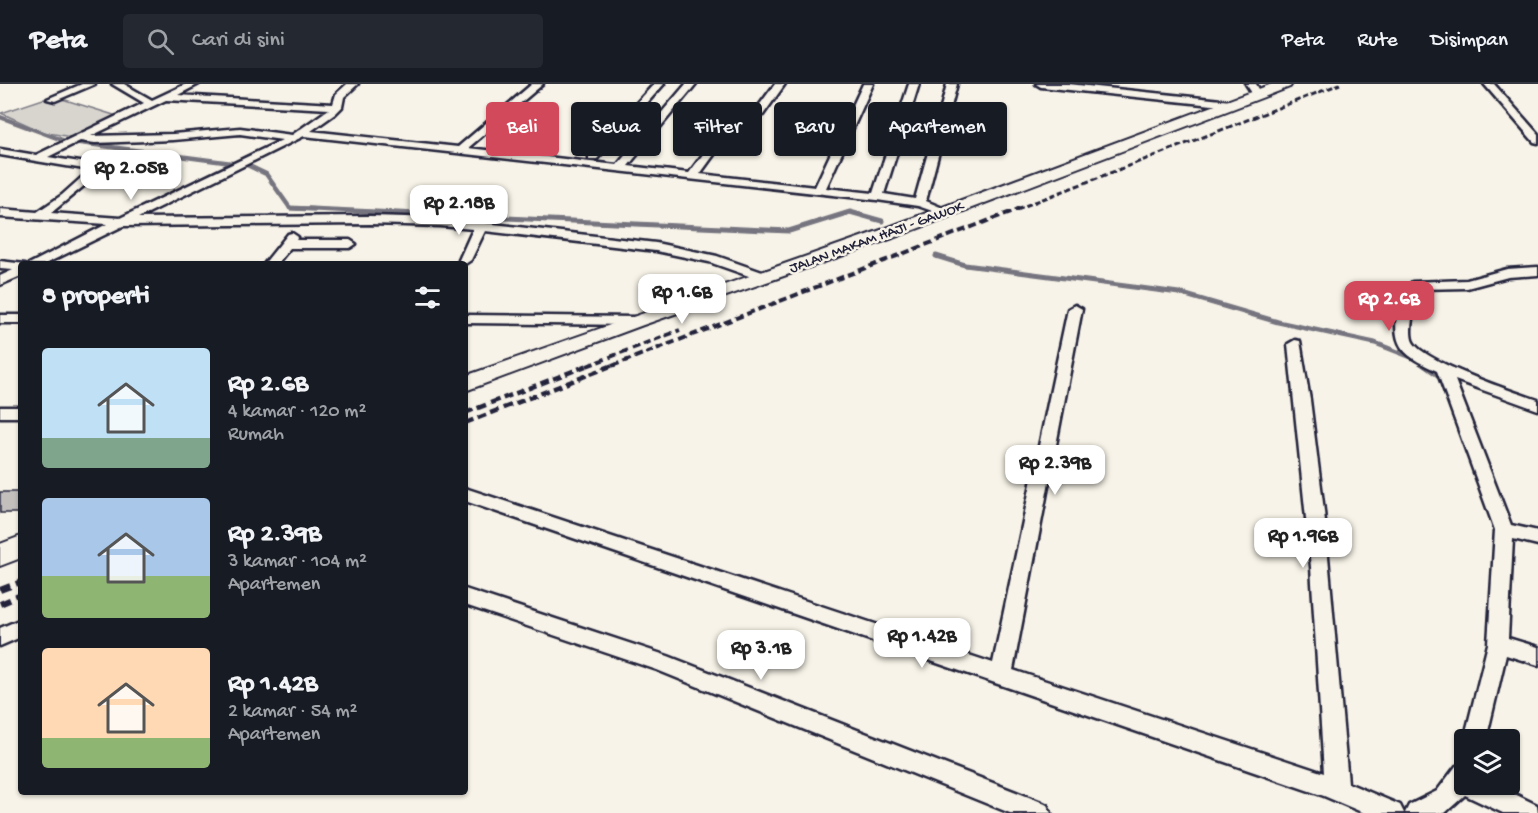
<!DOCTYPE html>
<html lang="id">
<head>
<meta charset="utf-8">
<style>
  :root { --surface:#171b24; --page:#242831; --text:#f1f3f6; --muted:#9ea1a6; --line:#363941; --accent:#d1495b }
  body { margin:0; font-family:"Gochi Hand",sans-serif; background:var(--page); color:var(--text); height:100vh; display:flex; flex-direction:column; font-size:22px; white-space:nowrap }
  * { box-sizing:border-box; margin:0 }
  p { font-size:20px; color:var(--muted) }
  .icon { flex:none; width:33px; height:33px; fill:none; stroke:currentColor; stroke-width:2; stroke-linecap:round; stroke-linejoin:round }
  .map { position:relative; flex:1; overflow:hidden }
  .panel { position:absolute; left:18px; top:177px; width:450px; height:534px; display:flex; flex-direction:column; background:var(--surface); border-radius:6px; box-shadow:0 2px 4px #0004 }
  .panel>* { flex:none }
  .hud { position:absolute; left:486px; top:18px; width:570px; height:54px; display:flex; gap:12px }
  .tools { position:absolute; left:1454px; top:645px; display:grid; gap:12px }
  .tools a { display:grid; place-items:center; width:66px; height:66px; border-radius:6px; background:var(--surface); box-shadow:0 2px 4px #0004; font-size:30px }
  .price { position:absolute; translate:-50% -51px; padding:0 14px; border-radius:12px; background:#fff; color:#222; font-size:20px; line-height:39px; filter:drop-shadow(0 2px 3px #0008) }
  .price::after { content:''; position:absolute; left:50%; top:36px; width:18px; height:14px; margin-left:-9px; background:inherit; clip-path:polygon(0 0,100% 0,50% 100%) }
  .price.current { background:var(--accent); color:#fff }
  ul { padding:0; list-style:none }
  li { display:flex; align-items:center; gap:18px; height:150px; padding:0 24px }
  li span { display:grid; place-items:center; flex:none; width:168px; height:120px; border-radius:6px; color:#555 }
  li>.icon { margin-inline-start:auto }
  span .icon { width:72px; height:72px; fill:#fffc; stroke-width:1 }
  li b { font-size:26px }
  h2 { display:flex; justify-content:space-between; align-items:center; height:72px; padding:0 24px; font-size:26px }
  .chip { padding:0 21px; border-radius:6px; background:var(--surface); box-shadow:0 2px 4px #0004; font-size:21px; line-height:54px }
  .chip.current { background:var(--accent); color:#fff }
  header { display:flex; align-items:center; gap:36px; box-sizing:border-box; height:84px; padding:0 30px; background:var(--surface); border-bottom:2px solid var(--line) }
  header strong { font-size:28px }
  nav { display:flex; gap:33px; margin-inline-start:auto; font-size:21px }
  .search { width:420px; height:54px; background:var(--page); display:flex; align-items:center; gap:15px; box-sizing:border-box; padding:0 21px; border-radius:6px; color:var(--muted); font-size:22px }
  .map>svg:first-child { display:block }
  .green { fill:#d8d5cf; stroke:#7d7c85; stroke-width:1.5 }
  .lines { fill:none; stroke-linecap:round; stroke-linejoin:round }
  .stream-far2 { stroke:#76747f; stroke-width:4.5 }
  .stream-far1 { stroke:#76747f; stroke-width:5 }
  .stream { stroke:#76747f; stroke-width:7 }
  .building { fill:#c2bfbd; stroke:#22223b; stroke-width:1.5 }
  .street-casing { stroke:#22223b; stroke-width:5 }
  .secondary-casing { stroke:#22223b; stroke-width:4 }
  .street { fill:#f7f3e8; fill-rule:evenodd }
  .secondary { fill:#f7f3e8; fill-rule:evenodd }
  .rail-far3 { stroke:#22223b; stroke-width:3; stroke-dasharray:6 3; stroke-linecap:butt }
  .rail-far2 { stroke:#22223b; stroke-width:4; stroke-dasharray:8 4; stroke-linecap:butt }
  .rail-far1 { stroke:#22223b; stroke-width:4.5; stroke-dasharray:9 4.5; stroke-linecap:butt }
  .rail { stroke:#22223b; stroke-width:6; stroke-dasharray:11 6; stroke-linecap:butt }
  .labels { text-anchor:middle; stroke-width:5; stroke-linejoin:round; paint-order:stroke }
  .far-street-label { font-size:15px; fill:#22223b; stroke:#f7f3e8 }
</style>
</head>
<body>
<header>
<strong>Peta</strong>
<div class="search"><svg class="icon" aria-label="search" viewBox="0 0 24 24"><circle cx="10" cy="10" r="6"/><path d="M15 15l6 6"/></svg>Cari di sini</div>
<nav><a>Peta</a><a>Rute</a><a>Disimpan</a></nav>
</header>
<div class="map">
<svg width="1538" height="729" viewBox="0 0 1538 729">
  <rect width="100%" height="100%" fill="#f7f3e8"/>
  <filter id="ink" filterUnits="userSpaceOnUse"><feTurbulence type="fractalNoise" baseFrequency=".0167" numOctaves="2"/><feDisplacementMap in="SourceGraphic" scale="12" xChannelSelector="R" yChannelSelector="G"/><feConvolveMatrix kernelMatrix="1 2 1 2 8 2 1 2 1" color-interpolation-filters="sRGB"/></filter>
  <g filter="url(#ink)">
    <polygon class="green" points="59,14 117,32 71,53 43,48 1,29 43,15 51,17"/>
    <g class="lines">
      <polyline class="stream-far2" points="0,33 65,57 247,81 266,90 290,124 313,125"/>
      <g class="stream-far1">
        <polyline points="290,124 789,147 850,128 882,137"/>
        <polyline points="936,172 965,181 1179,209 1278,238 1375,259 1416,275 1426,282"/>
      </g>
      <polyline class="stream" points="1424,280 1438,290 1447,292"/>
    </g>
    <rect class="building" x="0" y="408" width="21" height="21"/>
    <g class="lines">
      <g class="street-casing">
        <g id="street">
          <polygon points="82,0 95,0 55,17 47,15"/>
          <path d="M112,0h12l28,16 34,-16h13l-21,11 155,9 3,-10 11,-10h11l-14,13 -2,10 -7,7 -24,17 147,16 74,-63h11l-75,64 149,17 69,-81h10l-68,82 61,7 38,-51 28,-11 20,-27h10l-22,31 -28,11 -35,48 115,13 48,-103h10l-47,104 47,5 36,-109h10l-10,32 29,3 9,-35h10l-31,117 24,10 -6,4 -26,-9 -41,-6 -573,-64 -166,82 232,-2 71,2 215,25 61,13 51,18 2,3 -7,4 -54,-19 -53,-11 -171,-20 -14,29 -6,4 -6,-4 14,-31 -32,-3 -71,-2 -247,2 -78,38h-16l78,-40 -107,-7v-8l37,3 25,-17 28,-25 -90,-15v-6l36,6 108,-52zM166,16l163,9 -37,26 -52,-7 -67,6 -82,2zM907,37l29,3 -21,75 -31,-5zM240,50l42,6 -162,78 -69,-5 51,-42 42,3 6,-3 -6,-3 -45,-3 -51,-8 32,-16 15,2 78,-3z"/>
          <polygon points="654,0 664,0 597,75 589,75 589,71"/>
          <polygon points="1036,0 1068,0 1231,17 1236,20 1231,23 1041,3"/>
          <polygon points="1246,0 1256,0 1262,10 1260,12 1254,12"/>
          <polygon points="1484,0 1494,0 1538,50 1538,59 1534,58"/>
          <polygon points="292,149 298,153 296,156 350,156 356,160 350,164 290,164 277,180 264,180 288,150"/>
          <polygon points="0,177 25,180 21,180 21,192 0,201 0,192 13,186 0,185"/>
          <path d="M1538,183v8l-30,2 -41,11 -47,1c-7,8 -8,20 -8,30 -1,7 -2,17 1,23 11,20 101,50 125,58v10l-83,-30 56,145 27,6v14l-25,-6 -5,99 30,9v18l-32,-10 -20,85h-22l24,-96 7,-114 -58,-159c-12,-6 -27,-12 -35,-23 -12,-17 -4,-53 10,-66l55,-2 40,-11z"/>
          <polygon points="1075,221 1082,225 1013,586 1324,689 1311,483 1288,260 1295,256 1300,257 1310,316 1324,427 1348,699 1400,721 1404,729 1364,729 1324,712 465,417 465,404 993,579 1068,225"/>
          <rect x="0" y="231" width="21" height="8"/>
          <polygon points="465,231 636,233 643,237 636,241 465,239"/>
          <rect x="0" y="323" width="21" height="10"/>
          <polygon points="465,505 668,572 1039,717 1047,721 1051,729 1010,729 657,586 465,521"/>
          <polygon points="21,535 21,553 0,562 0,544"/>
          <polygon points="1464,679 1464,700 1494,700 1537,721 1538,729 1503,729 1465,711 1445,729 1405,729 1409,721 1437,707 1456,682"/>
        </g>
      </g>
      <g class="secondary-casing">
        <g id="secondary">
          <polygon points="1272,0 1292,0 1290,3 893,154 643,241 465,307 465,292 881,146"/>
          <polygon points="21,452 21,474 0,482 0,460"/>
        </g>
      </g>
      <use href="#street" class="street"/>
      <use href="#secondary" class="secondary"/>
      <polyline class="rail-far3" points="1017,125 1340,0"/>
      <g class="rail-far2">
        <polyline points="587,282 680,246"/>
        <polyline points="612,282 1021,124"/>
      </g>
      <g class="rail-far1">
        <polyline points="465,329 591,280"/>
        <polyline points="465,339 616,280"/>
      </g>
      <g class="rail">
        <polyline points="0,506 21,498"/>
        <polyline points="0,520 21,511"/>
      </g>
    </g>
  </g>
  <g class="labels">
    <g class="far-street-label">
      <text transform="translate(876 152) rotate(-20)" y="5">JALAN MAKAM HAJI - GAWOK</text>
    </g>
  </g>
</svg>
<div class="tools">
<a><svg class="icon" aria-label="layers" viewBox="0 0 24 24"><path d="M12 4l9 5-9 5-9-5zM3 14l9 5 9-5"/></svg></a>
</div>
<b class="price" style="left:131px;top:117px">Rp 2.05B</b>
<b class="price" style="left:459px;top:152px">Rp 2.18B</b>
<b class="price" style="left:682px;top:241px">Rp 1.6B</b>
<b class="price current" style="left:1389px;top:248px">Rp 2.6B</b>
<b class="price" style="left:1055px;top:412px">Rp 2.39B</b>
<b class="price" style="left:1303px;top:485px">Rp 1.96B</b>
<b class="price" style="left:922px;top:585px">Rp 1.42B</b>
<b class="price" style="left:761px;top:597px">Rp 3.1B</b>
<div class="hud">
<a class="chip current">Beli</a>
<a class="chip">Sewa</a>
<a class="chip">Filter</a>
<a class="chip">Baru</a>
<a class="chip">Apartemen</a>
</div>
<section class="panel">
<h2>8 properti<svg class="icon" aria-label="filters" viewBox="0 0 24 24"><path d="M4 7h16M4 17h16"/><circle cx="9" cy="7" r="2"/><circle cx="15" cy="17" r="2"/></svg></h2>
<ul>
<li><span style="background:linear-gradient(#bfe0f5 75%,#7fa58c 0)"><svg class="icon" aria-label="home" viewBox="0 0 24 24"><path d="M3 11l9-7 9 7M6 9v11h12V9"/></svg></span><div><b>Rp 2.6B</b><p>4 kamar · 120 m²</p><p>Rumah</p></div></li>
<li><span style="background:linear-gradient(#a9c7e8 65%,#8fb573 0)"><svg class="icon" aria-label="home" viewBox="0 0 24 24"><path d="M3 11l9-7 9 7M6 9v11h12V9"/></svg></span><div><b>Rp 2.39B</b><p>3 kamar · 104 m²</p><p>Apartemen</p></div></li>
<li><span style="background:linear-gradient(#ffd9b3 75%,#8fb573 0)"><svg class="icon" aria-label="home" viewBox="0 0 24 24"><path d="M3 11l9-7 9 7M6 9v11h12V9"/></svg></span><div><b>Rp 1.42B</b><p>2 kamar · 54 m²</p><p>Apartemen</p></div></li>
</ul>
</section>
</div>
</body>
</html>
